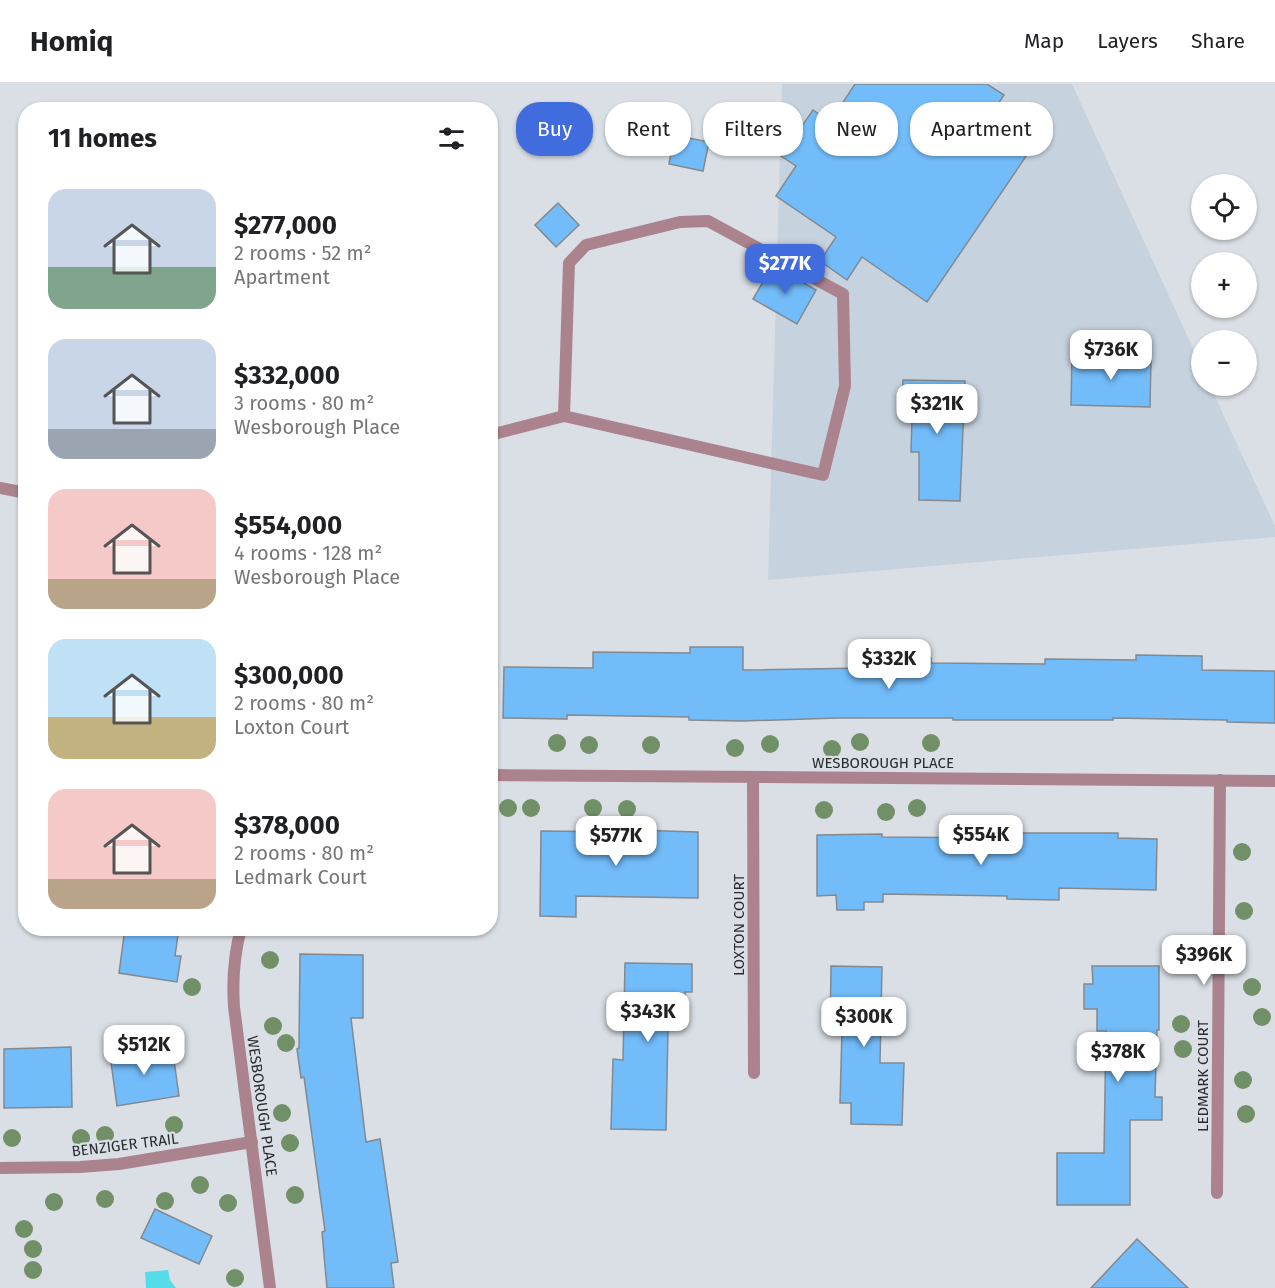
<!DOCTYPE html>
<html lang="en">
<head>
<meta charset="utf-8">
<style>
  :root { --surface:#fff; --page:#f2f2f2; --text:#202124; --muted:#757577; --line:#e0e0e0; --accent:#416cdd }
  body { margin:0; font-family:"Fira Sans",sans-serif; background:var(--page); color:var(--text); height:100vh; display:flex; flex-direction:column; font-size:22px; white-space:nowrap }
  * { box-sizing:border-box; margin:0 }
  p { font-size:20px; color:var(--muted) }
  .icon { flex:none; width:33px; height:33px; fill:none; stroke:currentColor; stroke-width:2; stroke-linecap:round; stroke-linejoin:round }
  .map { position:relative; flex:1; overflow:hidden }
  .side { position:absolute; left:18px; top:18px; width:480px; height:834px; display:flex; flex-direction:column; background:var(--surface); border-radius:24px; box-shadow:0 2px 4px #0004 }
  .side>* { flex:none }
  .top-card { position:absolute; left:516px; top:18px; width:570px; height:54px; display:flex; gap:12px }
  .controls { position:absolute; left:1191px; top:90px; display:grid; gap:12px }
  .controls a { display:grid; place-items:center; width:66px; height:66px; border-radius:50%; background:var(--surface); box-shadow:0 2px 4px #0004; font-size:30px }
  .price { position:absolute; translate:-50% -51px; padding:0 14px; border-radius:12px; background:#fff; color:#222; font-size:20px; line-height:39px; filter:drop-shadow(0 2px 3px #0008) }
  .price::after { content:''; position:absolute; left:50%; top:36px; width:18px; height:14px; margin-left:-9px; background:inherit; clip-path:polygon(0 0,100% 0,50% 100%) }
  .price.selected { background:var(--accent); color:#fff }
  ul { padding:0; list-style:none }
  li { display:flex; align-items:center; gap:18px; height:150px; padding:0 30px }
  li span { display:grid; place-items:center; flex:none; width:168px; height:120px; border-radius:18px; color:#555 }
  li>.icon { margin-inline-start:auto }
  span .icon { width:72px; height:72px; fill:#fffc; stroke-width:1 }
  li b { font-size:26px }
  h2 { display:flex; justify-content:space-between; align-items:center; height:72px; padding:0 30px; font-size:26px }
  .chip { padding:0 21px; border-radius:24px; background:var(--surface); box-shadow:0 2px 4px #0004; font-size:21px; line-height:54px }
  .chip.selected { background:var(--accent); color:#fff }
  header { display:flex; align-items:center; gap:36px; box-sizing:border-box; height:84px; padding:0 30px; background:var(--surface); border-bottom:2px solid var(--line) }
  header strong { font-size:28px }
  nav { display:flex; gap:33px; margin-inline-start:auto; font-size:21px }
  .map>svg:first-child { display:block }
  .built { fill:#c6d2de }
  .water { fill:#55dce9 }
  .building { fill:#72bcfa; stroke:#83898e; stroke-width:1.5 }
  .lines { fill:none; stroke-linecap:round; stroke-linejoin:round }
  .service { stroke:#ab838e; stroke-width:12 }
  .minor { stroke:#ab838e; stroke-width:12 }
  .tree { fill:#729067 }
  .labels { text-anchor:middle; stroke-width:4.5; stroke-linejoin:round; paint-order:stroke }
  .street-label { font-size:15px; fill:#292c2e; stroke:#d9dfe5 }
</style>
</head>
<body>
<header>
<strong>Homiq</strong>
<nav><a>Map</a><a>Layers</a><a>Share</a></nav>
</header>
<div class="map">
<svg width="1275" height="1204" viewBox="0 0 1275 1204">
  <rect width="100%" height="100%" fill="#d9dfe5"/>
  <polygon class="built" points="782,0 1072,0 1201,282 1202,302 1210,302 1275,442 1275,453 768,496"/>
  <polygon class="water" points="168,1186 170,1196 176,1204 146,1204 145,1188"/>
  <g class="building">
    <polygon points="855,0 987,0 1004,11 990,32 1033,62 927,218 862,173 847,196 820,177 836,153 776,112 796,82 781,72 813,26 830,38"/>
    <polygon points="674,51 709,58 703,87 669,80"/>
    <polygon points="558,119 579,141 556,163 535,141"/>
    <polygon points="773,181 816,206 797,240 753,215"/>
    <polygon points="1072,271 1151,273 1150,323 1071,321"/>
    <polygon points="903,296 965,297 960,417 919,416 919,368 911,368 912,335 902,335"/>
    <polygon points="690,563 743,563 743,586 863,584 863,574 931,574 931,579 1045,580 1045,575 1136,576 1136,571 1202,572 1202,586 1275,587 1275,639 1227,638 1227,636 1113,634 1113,636 953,636 953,634 837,634 743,637 689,636 689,633 567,631 567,635 503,634 504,583 593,584 593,568 690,569"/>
    <polygon points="633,746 698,748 698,814 576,812 576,833 540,832 541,747 633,748"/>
    <polygon points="1008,749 1118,749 1118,754 1157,755 1156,806 1059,804 1059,816 1007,815 1007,812 883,810 883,818 864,818 864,826 837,826 836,811 817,812 817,751 882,750 882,753 1008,754"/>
    <polygon points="125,844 179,844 175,872 181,872 177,898 119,889"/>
    <polygon points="300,870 363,871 363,934 351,934 366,1058 380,1055 398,1178 391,1179 394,1204 327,1204 322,1148 325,1147 304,993 301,994 297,965 299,964"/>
    <polygon points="625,879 692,880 692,908 685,908 684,945 668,945 666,1046 611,1045 613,975 623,976"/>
    <polygon points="831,882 882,883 880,979 904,979 902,1041 851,1040 851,1019 840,1019 842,946 830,946"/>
    <polygon points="1092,882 1159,882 1159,946 1157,946 1155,1013 1162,1013 1162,1036 1130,1036 1130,1121 1057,1121 1057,1069 1104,1069 1106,947 1097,947 1097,925 1084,925 1084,900 1093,900"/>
    <polygon points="172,962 179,1012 117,1022 110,971"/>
    <polygon points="71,963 72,1023 4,1024 4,965"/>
    <polygon points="155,1125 212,1152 199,1180 141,1154"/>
    <polygon points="1137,1155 1188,1204 1091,1204"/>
  </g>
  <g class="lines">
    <g class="service">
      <polyline points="490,351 564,332 823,391 845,302 843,210 708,137 680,138 586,161 569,179 564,332"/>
      <polyline points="0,404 26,409"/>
    </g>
    <g class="minor">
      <polyline points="490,691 1275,697"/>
      <polyline points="753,693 754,989"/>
      <path d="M241,844c-7,27 -9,51 -7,79l36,281"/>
      <polyline points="0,1084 80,1083 119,1080 252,1058"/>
      <polyline points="1217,1109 1220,696"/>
    </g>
  </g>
  <g class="tree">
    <circle cx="860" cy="658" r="9"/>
    <circle cx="557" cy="659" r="9"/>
    <circle cx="931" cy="659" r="9"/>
    <circle cx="770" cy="660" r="9"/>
    <circle cx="589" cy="661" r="9"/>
    <circle cx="651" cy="661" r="9"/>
    <circle cx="735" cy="664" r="9"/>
    <circle cx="832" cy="665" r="9"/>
    <circle cx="508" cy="724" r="9"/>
    <circle cx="531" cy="724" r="9"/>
    <circle cx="593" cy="724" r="9"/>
    <circle cx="917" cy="724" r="9"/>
    <circle cx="627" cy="725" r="9"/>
    <circle cx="824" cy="726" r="9"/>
    <circle cx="886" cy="728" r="9"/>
    <circle cx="1242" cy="768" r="9"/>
    <circle cx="1244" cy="827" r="9"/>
    <circle cx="270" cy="876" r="9"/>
    <circle cx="1177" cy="876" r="9"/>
    <circle cx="192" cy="903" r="9"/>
    <circle cx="1252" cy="903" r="9"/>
    <circle cx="1262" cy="933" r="9"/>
    <circle cx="1181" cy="940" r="9"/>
    <circle cx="273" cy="942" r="9"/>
    <circle cx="286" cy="959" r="9"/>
    <circle cx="1183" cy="965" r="9"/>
    <circle cx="1243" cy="996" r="9"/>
    <circle cx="282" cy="1029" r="9"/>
    <circle cx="1246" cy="1030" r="9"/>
    <circle cx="174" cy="1041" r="9"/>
    <circle cx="105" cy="1051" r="9"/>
    <circle cx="12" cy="1054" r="9"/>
    <circle cx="81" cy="1054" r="9"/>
    <circle cx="290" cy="1059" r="9"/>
    <circle cx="200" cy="1101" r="9"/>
    <circle cx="295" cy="1111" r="9"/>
    <circle cx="105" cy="1115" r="9"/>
    <circle cx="165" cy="1117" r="9"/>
    <circle cx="54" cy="1118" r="9"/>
    <circle cx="228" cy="1119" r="9"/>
    <circle cx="24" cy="1145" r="9"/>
    <circle cx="33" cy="1165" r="9"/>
    <circle cx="33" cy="1186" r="9"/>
    <circle cx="235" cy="1194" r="9"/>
  </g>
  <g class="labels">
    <g class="street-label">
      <text x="883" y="684">WESBOROUGH PLACE</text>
      <text transform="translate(739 841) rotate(-90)" y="5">LOXTON COURT</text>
      <text transform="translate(1203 992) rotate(-90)" y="5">LEDMARK COURT</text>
      <text transform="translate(262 1022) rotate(82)" y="5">WESBOROUGH PLACE</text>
      <text transform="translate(125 1061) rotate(-7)" y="5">BENZIGER TRAIL</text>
    </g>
  </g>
</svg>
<div class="controls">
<a><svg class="icon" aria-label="locate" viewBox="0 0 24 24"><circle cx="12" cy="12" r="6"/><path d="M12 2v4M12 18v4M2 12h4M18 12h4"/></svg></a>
<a>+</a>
<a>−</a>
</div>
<b class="price selected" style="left:785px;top:211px">$277K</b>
<b class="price" style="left:1111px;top:297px">$736K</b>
<b class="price" style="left:937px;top:351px">$321K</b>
<b class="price" style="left:889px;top:606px">$332K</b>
<b class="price" style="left:981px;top:782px">$554K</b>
<b class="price" style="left:616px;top:783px">$577K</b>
<b class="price" style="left:1204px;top:902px">$396K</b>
<b class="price" style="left:648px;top:959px">$343K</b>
<b class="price" style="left:864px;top:964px">$300K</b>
<b class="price" style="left:144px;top:992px">$512K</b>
<b class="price" style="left:1118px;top:999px">$378K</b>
<div class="top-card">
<a class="chip selected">Buy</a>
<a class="chip">Rent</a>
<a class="chip">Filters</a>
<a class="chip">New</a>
<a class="chip">Apartment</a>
</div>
<section class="side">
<h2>11 homes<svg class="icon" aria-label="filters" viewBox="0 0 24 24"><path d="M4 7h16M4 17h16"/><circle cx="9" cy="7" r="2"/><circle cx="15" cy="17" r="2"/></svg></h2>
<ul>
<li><span style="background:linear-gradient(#c9d6e8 65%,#7fa58c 0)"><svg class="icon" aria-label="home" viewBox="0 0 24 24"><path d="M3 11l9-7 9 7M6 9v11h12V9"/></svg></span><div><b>$277,000</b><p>2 rooms · 52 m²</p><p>Apartment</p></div></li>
<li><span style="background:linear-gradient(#c9d6e8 75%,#9aa5b1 0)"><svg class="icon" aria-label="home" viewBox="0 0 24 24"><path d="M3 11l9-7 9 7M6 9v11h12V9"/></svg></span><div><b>$332,000</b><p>3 rooms · 80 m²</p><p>Wesborough Place</p></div></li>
<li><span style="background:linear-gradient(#f6c9c9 75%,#b9a48a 0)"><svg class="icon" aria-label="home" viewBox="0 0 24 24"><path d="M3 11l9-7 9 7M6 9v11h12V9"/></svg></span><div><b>$554,000</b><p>4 rooms · 128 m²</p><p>Wesborough Place</p></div></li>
<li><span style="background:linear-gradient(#bfe0f5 65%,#c2b280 0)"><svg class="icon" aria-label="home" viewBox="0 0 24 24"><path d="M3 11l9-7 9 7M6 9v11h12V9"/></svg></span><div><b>$300,000</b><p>2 rooms · 80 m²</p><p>Loxton Court</p></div></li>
<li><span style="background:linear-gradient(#f6c9c9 75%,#b9a48a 0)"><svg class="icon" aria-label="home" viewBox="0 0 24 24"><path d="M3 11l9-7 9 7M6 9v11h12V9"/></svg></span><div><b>$378,000</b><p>2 rooms · 80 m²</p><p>Ledmark Court</p></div></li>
</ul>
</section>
</div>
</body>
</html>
